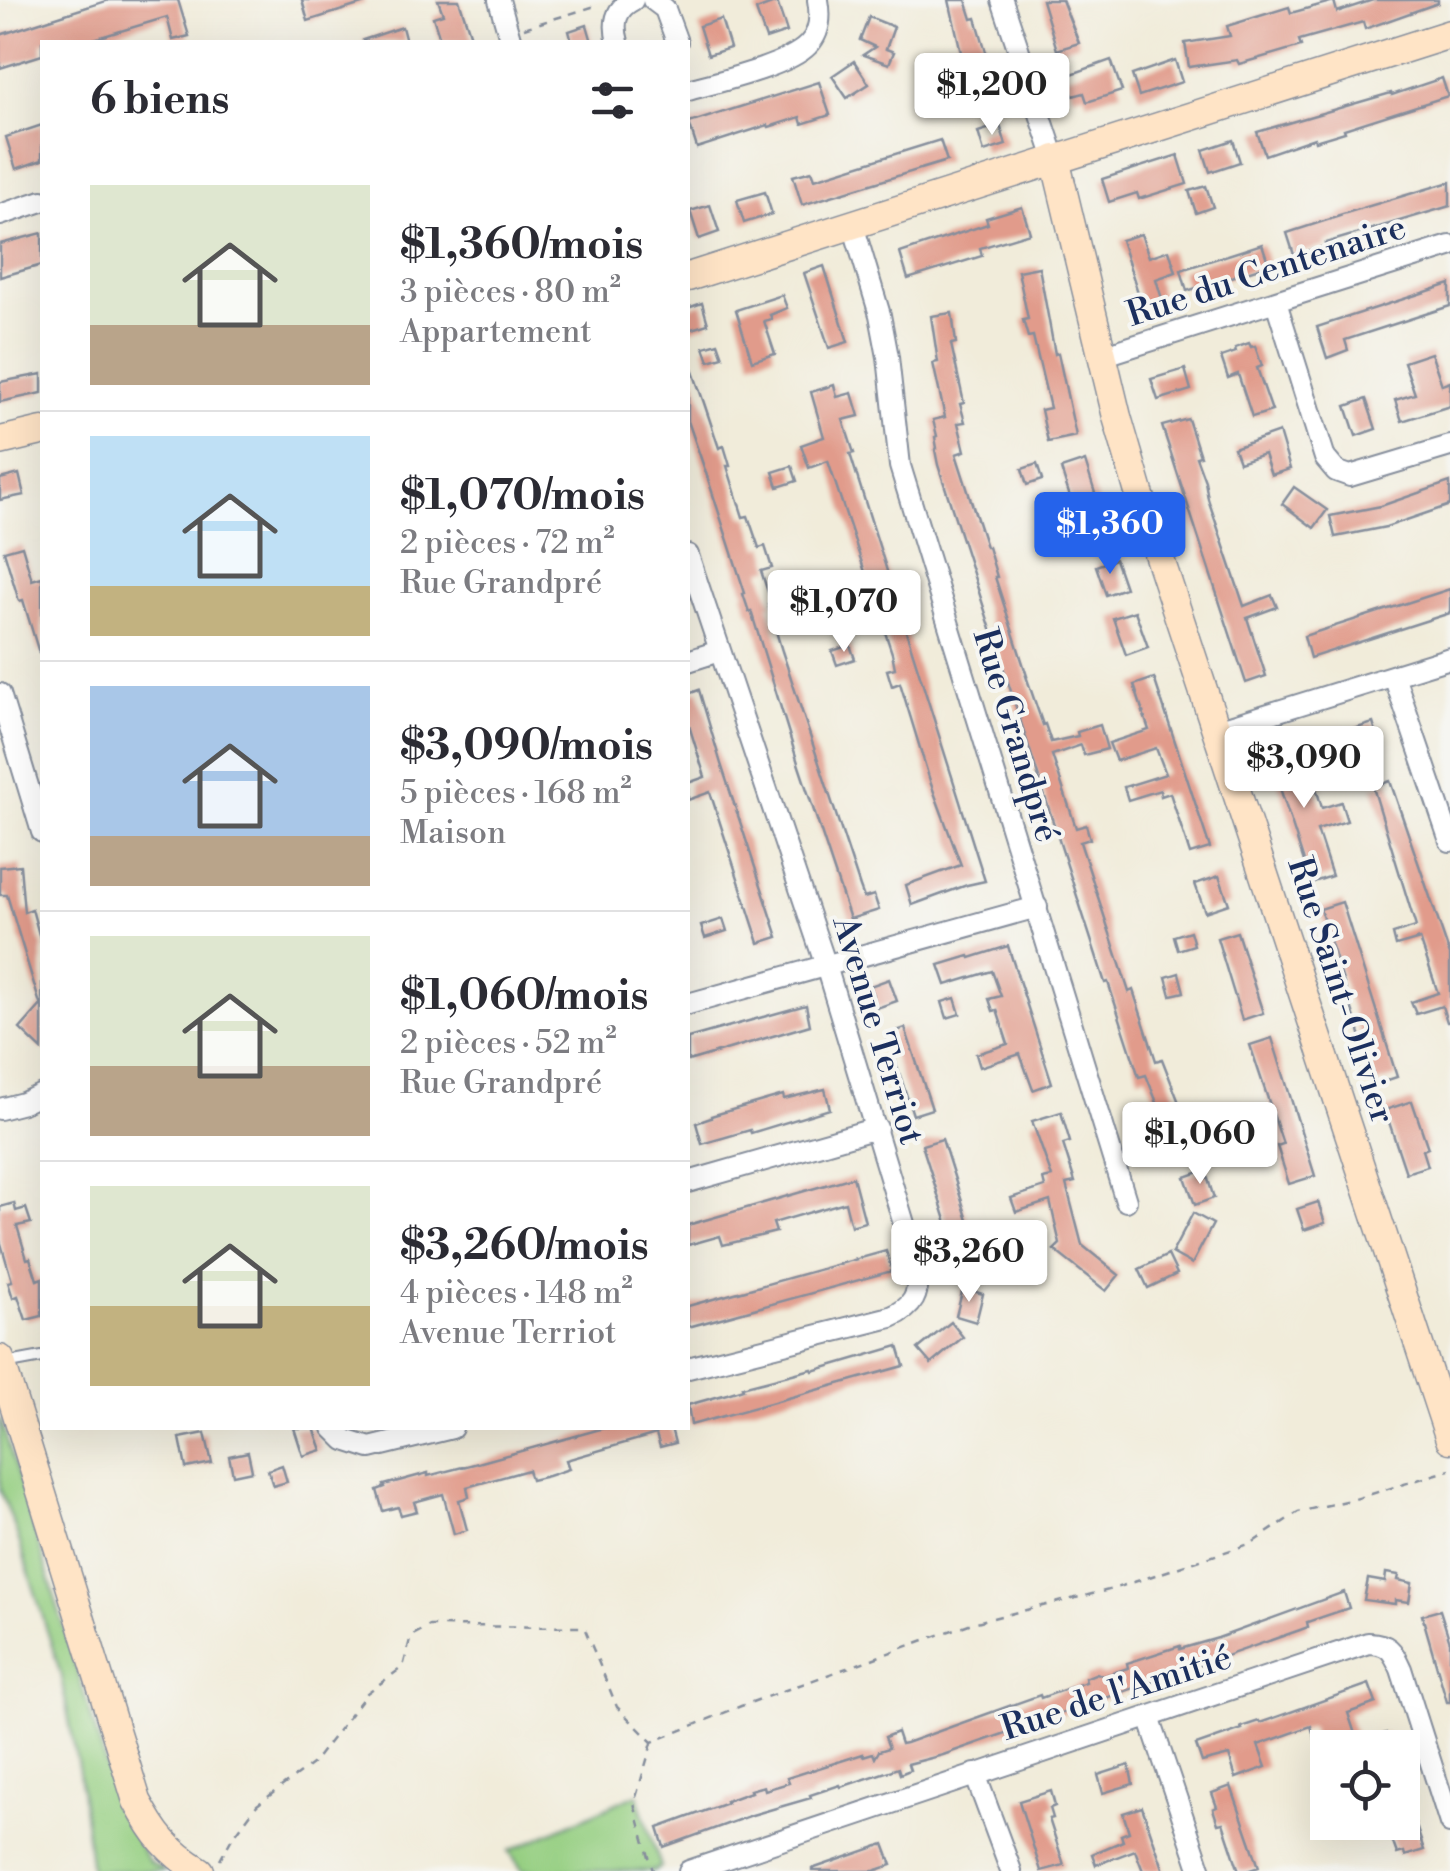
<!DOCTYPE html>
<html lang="fr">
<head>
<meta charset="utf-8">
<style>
  :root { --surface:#fff; --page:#f2f2f3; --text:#2b2b33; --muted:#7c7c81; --line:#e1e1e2; --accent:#2563eb }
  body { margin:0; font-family:"Libre Bodoni",serif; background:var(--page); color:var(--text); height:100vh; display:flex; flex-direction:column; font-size:38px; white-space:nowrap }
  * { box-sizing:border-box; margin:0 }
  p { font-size:32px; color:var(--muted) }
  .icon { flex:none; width:55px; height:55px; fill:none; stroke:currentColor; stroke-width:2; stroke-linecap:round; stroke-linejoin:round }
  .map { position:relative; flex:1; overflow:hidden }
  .panel { position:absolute; left:40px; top:40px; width:650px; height:1390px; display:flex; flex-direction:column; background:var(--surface); border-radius:0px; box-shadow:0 10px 40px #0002 }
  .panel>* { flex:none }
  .buttons { position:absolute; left:1310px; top:1730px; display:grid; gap:20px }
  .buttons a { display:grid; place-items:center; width:110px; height:110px; border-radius:0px; background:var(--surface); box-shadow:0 10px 40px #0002; font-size:50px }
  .price { position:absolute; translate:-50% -85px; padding:0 22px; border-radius:10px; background:#fff; color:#222; font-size:32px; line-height:65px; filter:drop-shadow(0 2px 5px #0008) }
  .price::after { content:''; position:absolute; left:50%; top:60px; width:30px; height:22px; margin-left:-15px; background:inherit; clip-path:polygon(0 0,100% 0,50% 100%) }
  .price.current { background:var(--accent); color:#fff }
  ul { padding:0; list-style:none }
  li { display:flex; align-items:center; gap:30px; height:250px; padding:0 50px }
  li+li { border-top:2px solid var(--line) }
  li span { display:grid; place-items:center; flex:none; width:280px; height:200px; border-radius:0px; color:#555 }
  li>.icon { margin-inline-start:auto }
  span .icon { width:120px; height:120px; fill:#fffc; stroke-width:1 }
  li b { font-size:42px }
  h2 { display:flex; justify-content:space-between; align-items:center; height:120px; padding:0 50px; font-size:42px }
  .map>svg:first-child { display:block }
  .green { fill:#96cf82; stroke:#587f70; stroke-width:2.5 }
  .building { fill:#e19b8b }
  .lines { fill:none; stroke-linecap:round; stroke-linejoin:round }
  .lane-casing { stroke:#868e9c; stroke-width:14 }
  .street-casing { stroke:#868e9c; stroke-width:24 }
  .secondary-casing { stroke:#868e9c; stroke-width:31 }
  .path { stroke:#868e9c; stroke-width:2.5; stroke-dasharray:8 8; stroke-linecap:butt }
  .lane { stroke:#fff; stroke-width:10 }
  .street { stroke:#fff; stroke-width:20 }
  .secondary { stroke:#ffe4c6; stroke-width:28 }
  .labels { text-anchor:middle; stroke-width:8; stroke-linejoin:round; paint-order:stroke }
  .street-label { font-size:35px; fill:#1b2f5e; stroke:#f6f6f2 }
</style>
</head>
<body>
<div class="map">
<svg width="1450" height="1871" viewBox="0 0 1450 1871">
  <rect width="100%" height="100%" fill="#f6f6f2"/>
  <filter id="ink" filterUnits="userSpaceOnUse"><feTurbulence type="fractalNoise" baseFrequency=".01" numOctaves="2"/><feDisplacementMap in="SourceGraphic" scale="20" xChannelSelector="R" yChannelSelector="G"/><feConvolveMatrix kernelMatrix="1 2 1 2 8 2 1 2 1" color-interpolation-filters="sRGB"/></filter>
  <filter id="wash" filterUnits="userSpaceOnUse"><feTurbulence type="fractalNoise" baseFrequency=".0048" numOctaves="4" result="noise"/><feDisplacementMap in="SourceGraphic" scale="40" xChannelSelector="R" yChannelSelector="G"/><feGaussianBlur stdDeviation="2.25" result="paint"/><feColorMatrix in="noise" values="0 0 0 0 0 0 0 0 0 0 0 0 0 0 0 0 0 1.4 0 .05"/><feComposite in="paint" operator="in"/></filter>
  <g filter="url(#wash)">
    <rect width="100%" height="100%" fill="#f1ecda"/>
    <g class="green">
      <polygon points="0,1417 121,1815 149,1862 166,1871 91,1871 79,1772 60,1672 16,1531 0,1489"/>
      <polygon points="637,1794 661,1867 654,1871 523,1871 509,1851"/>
    </g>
    <g id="blocks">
      <g class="building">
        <polygon points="109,0 178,0 189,36 173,40 167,17 84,42 42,42 42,55 0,68 0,35"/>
        <polygon points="302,0 365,0 365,3 308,21"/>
        <polygon points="438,0 459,0 473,42 441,42 433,17 443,14"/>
        <polygon points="949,0 966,0 972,19 976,18 998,93 977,100 963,61"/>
        <polygon points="1042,0 1062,0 1079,43 1057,50"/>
        <polygon points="1373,0 1438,0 1438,3 1365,29 1363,22 1299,40 1301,46 1239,64 1237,60 1189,67 1185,43 1230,36 1227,26 1289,7 1291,13 1334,1 1337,12"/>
        <polygon points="777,2 787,32 766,39 756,10"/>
        <polygon points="869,17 894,27 886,49 894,52 889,64 863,55 875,47 860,40"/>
        <polygon points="721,19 730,48 708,55 699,26"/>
        <polygon points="587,25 592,42 572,42 569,31"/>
        <polygon points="402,27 406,42 363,42 363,40"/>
        <polygon points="1111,60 1122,91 1087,102 1084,93 1073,96 1066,76"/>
        <polygon points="1175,60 1182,82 1139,96 1132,75"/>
        <polygon points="854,61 869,84 847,98 832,76"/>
        <polygon points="1442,78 1448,96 1344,129 1345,132 1315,141 1314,138 1265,155 1257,132 1391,93 1392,95"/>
        <polygon points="819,82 830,115 802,124 800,117 769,127 768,125 697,148 689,123"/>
        <polygon points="42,125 42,160 16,169 6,137"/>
        <polygon points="1000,125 1006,145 984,152 978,132"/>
        <polygon points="940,140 947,161 802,205 793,176 812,171 815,179"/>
        <polygon points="1233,140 1240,162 1210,172 1203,150"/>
        <polygon points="1178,155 1187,184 1139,199 1137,193 1109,202 1102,179"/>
        <polygon points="1450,182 1450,206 1325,243 1326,246 1294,255 1287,233 1340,216 1339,215"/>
        <polygon points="1206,186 1213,207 1196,213 1189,191"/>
        <polygon points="765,192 772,214 744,223 737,200"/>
        <polygon points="710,205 719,232 699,239 690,211"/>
        <polygon points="1022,207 1030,233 980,248 982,256 908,279 900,253 988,224 986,218"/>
        <polygon points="42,233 42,265 0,277 0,244"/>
        <polygon points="1141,234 1149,257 1169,250 1176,272 1156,279 1162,299 1142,305 1121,240"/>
        <polygon points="1262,244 1269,265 1187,291 1181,270"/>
        <polygon points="824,266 848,342 829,348 804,273"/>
        <polygon points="1039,267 1055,354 1058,353 1076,436 1048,442 1041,410 1050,408 1033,336 1028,337 1023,320 1028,319 1018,271"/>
        <polygon points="1450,284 1450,306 1345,340 1348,350 1327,358 1317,327"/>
        <polygon points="782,295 787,308 770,315 772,319 764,321 775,354 752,361 736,310"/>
        <polygon points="702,303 708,324 688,330 688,308"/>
        <polygon points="952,313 956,343 951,344 964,403 960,404 965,422 958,423 965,451 956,454 986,547 988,547 997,577 995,577 1027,676 1026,676 1043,725 1045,724 1051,742 1078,736 1077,732 1100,725 1107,749 1084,755 1081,745 1052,755 1076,828 1086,825 1090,839 1080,842 1129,992 1133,990 1156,1061 1162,1059 1196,1146 1177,1153 1146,1075 1139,1077 1108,982 1105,983 938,465 935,450 937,448 935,437 937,436 933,420 945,417 933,363 938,362 931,316"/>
        <polygon points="718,343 723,357 709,361 704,347"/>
        <polygon points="1249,343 1251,347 1255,346 1262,366 1257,368 1272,411 1252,417 1238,374 1228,378 1221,357 1236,352 1235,348"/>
        <polygon points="1431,353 1442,385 1450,382 1450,406 1402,421 1395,400 1415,394 1404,362"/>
        <polygon points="688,363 690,363 704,403 719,448 724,446 730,466 727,466 743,517 748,516 759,548 765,546 772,568 761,571 772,604 768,605 782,651 860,887 864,898 874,895 879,910 850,919 798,763 751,611 749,612 743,594 745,593 706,473 688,421"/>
        <polygon points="1185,369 1191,390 1158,400 1151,379"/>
        <polygon points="42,374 42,393 0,402 0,382"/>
        <polygon points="834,385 837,397 852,393 859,416 843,420 854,453 850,454 985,881 967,885 912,905 906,885 961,865 931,784 900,683 892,686 887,670 895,668 892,653 828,461 809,468 801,445 824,437 811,392"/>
        <polygon points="1366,399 1376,429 1356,436 1346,406"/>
        <polygon points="1188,419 1200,456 1196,457 1205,481 1208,499 1244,606 1272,595 1277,607 1247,618 1266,676 1246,683 1162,426"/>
        <polygon points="1279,432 1290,469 1271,475 1264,454 1239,462 1234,448"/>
        <polygon points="1085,461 1108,535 1088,541 1081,522 1073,525 1066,501 1071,500 1061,469"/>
        <polygon points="1037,464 1042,480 1027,485 1022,469"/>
        <polygon points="792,466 797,481 778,487 773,472"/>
        <polygon points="19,474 24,495 0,500 0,479"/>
        <polygon points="1450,482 1450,505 1386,527 1335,537 1330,516 1381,506"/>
        <polygon points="1294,487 1327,510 1314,528 1282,504"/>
        <polygon points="22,546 32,580 42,577 42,652 39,653 23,600 19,601 4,551"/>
        <polygon points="1115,559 1125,588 1106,595 1096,566"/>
        <polygon points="1450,589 1450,613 1310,658 1304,636"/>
        <polygon points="1135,611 1148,647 1126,655 1113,618"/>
        <polygon points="850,645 855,659 837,665 832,651"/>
        <polygon points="1154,678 1210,848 1190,854 1170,793 1161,796 1160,790 1128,800 1124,787 1166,774 1156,748 1116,761 1109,743 1149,730 1134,685"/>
        <polygon points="699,690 721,764 778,937 759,943 710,792 688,800 688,783 705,777 688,722 688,694"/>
        <polygon points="1373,723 1379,742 1351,752 1344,732"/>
        <polygon points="1287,739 1305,792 1316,788 1322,808 1341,802 1347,821 1317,830 1332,876 1311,883 1266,745"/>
        <polygon points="1390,781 1450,955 1450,1022 1447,1022 1442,1006 1416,1014 1411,1002 1438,993 1420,939 1396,946 1393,934 1416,927 1373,787"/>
        <polygon points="20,865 24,912 32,909 42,946 42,1003 40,1004 7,895 0,895 0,867"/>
        <polygon points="1219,876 1229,904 1205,912 1195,884"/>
        <polygon points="1342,902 1397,1077 1376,1084 1320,909"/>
        <polygon points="723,919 727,931 705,938 701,926"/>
        <polygon points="1190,931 1194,945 1178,950 1174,936"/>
        <polygon points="1237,932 1263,1013 1242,1020 1217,938"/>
        <polygon points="1008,946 1052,1083 1033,1090 1020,1054 980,1067 976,1054 1008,1044 997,1010 993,1011 989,999 1001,996 992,971 946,985 939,965 969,956 970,958"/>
        <polygon points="1179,973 1184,992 1171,995 1166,977"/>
        <polygon points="889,979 897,1001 877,1008 870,986"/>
        <polygon points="955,998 960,1014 947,1018 942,1002"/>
        <polygon points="42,1004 42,1050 20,1029"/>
        <polygon points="806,1005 810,1025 688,1061 688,1038"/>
        <polygon points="905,1028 932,1109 913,1115 888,1039 893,1038 891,1033"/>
        <polygon points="1272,1038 1315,1176 1289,1184 1277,1146 1283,1144 1250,1045"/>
        <polygon points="825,1089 830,1109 751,1133 750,1130 702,1144 696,1123 711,1118 711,1116 783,1095 784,1099"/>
        <polygon points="1412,1101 1428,1148 1423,1150 1428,1166 1406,1173 1385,1110"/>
        <polygon points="1061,1112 1070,1142 1063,1144 1075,1182 1066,1184 1082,1245 1119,1275 1106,1291 1054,1250 1060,1244 1050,1201 1016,1212 1011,1198 1045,1187 1043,1179 1052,1177 1032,1121"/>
        <polygon points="942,1139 981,1261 961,1267 922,1145"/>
        <polygon points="1205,1170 1214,1198 1195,1205 1185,1177"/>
        <polygon points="853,1177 865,1222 851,1226 845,1202 773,1223 776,1232 723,1245 720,1236 688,1245 688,1225"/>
        <polygon points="1318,1202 1325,1223 1304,1230 1297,1209"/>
        <polygon points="14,1203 16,1211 26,1208 31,1223 17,1226 27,1259 30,1258 37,1280 42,1278 42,1316 26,1320 18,1296 13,1298 8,1282 12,1281 0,1240 0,1207"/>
        <polygon points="1193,1213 1213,1224 1192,1264 1172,1253"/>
        <polygon points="886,1251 892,1271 688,1327 688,1306"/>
        <polygon points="1168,1255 1177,1274 1148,1288 1139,1269"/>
        <polygon points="963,1288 983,1294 976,1322 956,1316"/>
        <polygon points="951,1322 963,1337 931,1364 918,1349"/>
        <polygon points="898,1346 904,1366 691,1425 688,1405 727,1394 743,1389 742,1387 812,1369 813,1371"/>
        <polygon points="294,1428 314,1428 322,1450 303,1456"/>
        <polygon points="604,1428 671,1428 675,1443 660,1447 656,1434 566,1460 569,1469 548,1476 531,1480 528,1470 467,1487 469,1497 459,1500 467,1530 454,1534 443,1494 414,1502 417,1511 401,1515 398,1507 383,1511 377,1490 385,1487 384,1485 428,1473 428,1476 478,1463"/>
        <polygon points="205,1433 212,1463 186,1468 180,1438"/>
        <polygon points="248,1452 252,1471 233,1475 229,1456"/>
        <polygon points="282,1465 287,1482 273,1486 268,1470"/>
        <polygon points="1386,1573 1399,1575 1398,1580 1412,1583 1409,1602 1395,1600 1395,1604 1364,1600 1368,1579 1385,1582"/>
        <polygon points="1344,1592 1349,1608 1307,1622 1308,1627 1300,1630 943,1755 908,1764 910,1770 900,1774 898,1768 841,1787 840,1785 810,1795 811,1798 752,1815 664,1847 658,1828 727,1803 726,1801 751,1792 750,1790 764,1786 765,1790 789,1783 787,1778 863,1754 863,1756 873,1753 875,1758 879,1751 889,1748 885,1737 897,1732 901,1744 906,1743 1040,1695 1041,1698 1086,1682 1085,1678 1097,1673 1103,1676 1128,1668 1127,1663 1180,1646 1180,1649 1218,1638"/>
        <polygon points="1440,1610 1450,1642 1450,1702 1447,1702 1422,1615"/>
        <polygon points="1369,1684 1376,1703 1348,1713 1356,1737 1318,1749 1311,1726 1258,1745 1266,1767 1236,1778 1229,1755 1202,1762 1196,1745 1242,1729 1241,1727 1259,1721 1260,1723"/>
        <polygon points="1386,1733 1390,1748 1351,1748 1351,1745"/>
        <polygon points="1129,1765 1133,1784 1103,1793 1098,1775"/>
        <polygon points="1231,1786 1259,1867 1247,1871 1239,1871 1223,1823 1218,1824 1213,1809 1217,1807 1212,1793"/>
        <polygon points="1051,1791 1055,1806 1050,1808 1053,1818 1049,1819 1064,1865 1041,1871 1019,1801"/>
        <polygon points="1402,1792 1405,1792 1424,1850 1405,1856 1404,1852 1397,1854 1388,1829 1402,1824"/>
        <polygon points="1142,1807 1164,1871 1143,1871 1135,1850 1096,1865 1092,1854 1123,1841 1121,1835 1129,1832 1123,1813"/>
        <polygon points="884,1844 892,1865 874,1871 812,1871 812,1869"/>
      </g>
    </g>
  </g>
  <g filter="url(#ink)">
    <use href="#blocks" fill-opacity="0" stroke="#868e9c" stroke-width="2.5"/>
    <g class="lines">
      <g class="lane-casing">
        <polyline id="lane" points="4,1364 42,1357"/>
      </g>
      <g class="street-casing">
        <g id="street">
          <polyline points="499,0 511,42"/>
          <polyline points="653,0 665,9 677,42"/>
          <polyline points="1002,0 1055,159"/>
          <path d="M618,42c-5,-18 -3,-33 15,-42"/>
          <path d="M688,90c29,-8 100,-24 120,-45 12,-12 13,-29 10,-45"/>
          <polyline points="0,215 42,201"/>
          <polyline points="853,225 880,315 888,357 900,466 1126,1201"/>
          <polyline points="1276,302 1325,458 1336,471 1350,476 1450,446"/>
          <polyline points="1102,356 1450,246"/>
          <path d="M688,555l138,411 92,304c1,25 -4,37 -27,47l-203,51"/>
          <polyline points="688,661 719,651"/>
          <polyline points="1394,676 1450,841"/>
          <polyline points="0,694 42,832"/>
          <polyline points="1217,730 1450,658"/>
          <polyline points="688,1004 1037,907"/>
          <polyline points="0,1109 23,1103 42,1094"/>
          <polyline points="688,1182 877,1128"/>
          <polyline points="333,1428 345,1440 370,1448 452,1428"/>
          <polyline points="1149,1717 1201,1871"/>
          <polyline points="975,1774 1011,1871"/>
          <path d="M689,1871l679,-228c22,1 24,7 33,26l49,154"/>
        </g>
      </g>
      <g class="secondary-casing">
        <g id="secondary">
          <polyline points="1055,159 1117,417 1147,520 1450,1439"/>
          <polyline points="688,277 1450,34"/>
          <polyline points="0,441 42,431"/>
          <path d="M0,1359l137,442c17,32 31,51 63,70"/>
        </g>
      </g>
      <g class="path">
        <polyline points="524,28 592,7 598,9"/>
        <polyline points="652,1743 634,1804 653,1871"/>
        <polyline points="220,1860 231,1840 257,1805 312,1764 367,1693 403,1667 411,1636 429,1626 584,1627 617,1707 652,1742 741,1706 972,1623 1113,1589 1252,1543 1298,1512 1355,1499 1450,1470"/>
      </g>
      <use href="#lane" class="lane"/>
      <use href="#street" class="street"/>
      <use href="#secondary" class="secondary"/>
    </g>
  </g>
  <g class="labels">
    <g class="street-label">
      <text transform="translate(1266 270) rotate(-18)" y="12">Rue du Centenaire</text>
      <text transform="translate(1017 735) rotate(73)" y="12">Rue Grandpré</text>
      <text transform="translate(1342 990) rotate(72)" y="12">Rue Saint-Olivier</text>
      <text transform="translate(879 1030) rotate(73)" y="12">Avenue Terriot</text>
      <text transform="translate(1116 1692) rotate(-18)" y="12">Rue de l'Amitié</text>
    </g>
  </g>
</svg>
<div class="buttons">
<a><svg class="icon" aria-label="locate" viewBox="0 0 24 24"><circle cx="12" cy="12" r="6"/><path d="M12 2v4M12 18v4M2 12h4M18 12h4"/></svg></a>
</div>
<b class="price" style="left:992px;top:138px">$1,200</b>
<b class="price current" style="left:1110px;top:577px">$1,360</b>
<b class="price" style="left:844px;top:655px">$1,070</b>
<b class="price" style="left:1304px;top:811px">$3,090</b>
<b class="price" style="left:1200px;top:1187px">$1,060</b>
<b class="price" style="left:969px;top:1305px">$3,260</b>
<section class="panel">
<h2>6 biens<svg class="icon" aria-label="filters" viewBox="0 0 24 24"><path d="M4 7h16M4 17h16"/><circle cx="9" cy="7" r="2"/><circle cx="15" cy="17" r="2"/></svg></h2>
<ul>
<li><span style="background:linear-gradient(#dfe7d0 70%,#b9a48a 0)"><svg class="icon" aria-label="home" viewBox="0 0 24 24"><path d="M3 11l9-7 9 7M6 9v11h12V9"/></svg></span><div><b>$1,360/mois</b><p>3 pièces · 80 m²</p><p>Appartement</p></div></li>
<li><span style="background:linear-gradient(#bfe0f5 75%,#c2b280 0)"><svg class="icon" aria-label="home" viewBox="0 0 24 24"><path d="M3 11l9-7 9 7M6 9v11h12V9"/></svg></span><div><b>$1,070/mois</b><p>2 pièces · 72 m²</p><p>Rue Grandpré</p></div></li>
<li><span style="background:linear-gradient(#a9c7e8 75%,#b9a48a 0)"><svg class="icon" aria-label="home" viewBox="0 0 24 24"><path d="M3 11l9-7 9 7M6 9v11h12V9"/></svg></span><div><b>$3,090/mois</b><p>5 pièces · 168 m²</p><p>Maison</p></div></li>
<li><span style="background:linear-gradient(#dfe7d0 65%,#b9a48a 0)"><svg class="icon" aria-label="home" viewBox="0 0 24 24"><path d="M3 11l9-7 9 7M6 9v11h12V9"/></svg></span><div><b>$1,060/mois</b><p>2 pièces · 52 m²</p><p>Rue Grandpré</p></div></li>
<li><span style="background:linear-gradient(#dfe7d0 60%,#c2b280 0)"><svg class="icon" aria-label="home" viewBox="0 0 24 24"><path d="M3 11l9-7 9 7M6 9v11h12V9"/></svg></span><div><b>$3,260/mois</b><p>4 pièces · 148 m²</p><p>Avenue Terriot</p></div></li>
</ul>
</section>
</div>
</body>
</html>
